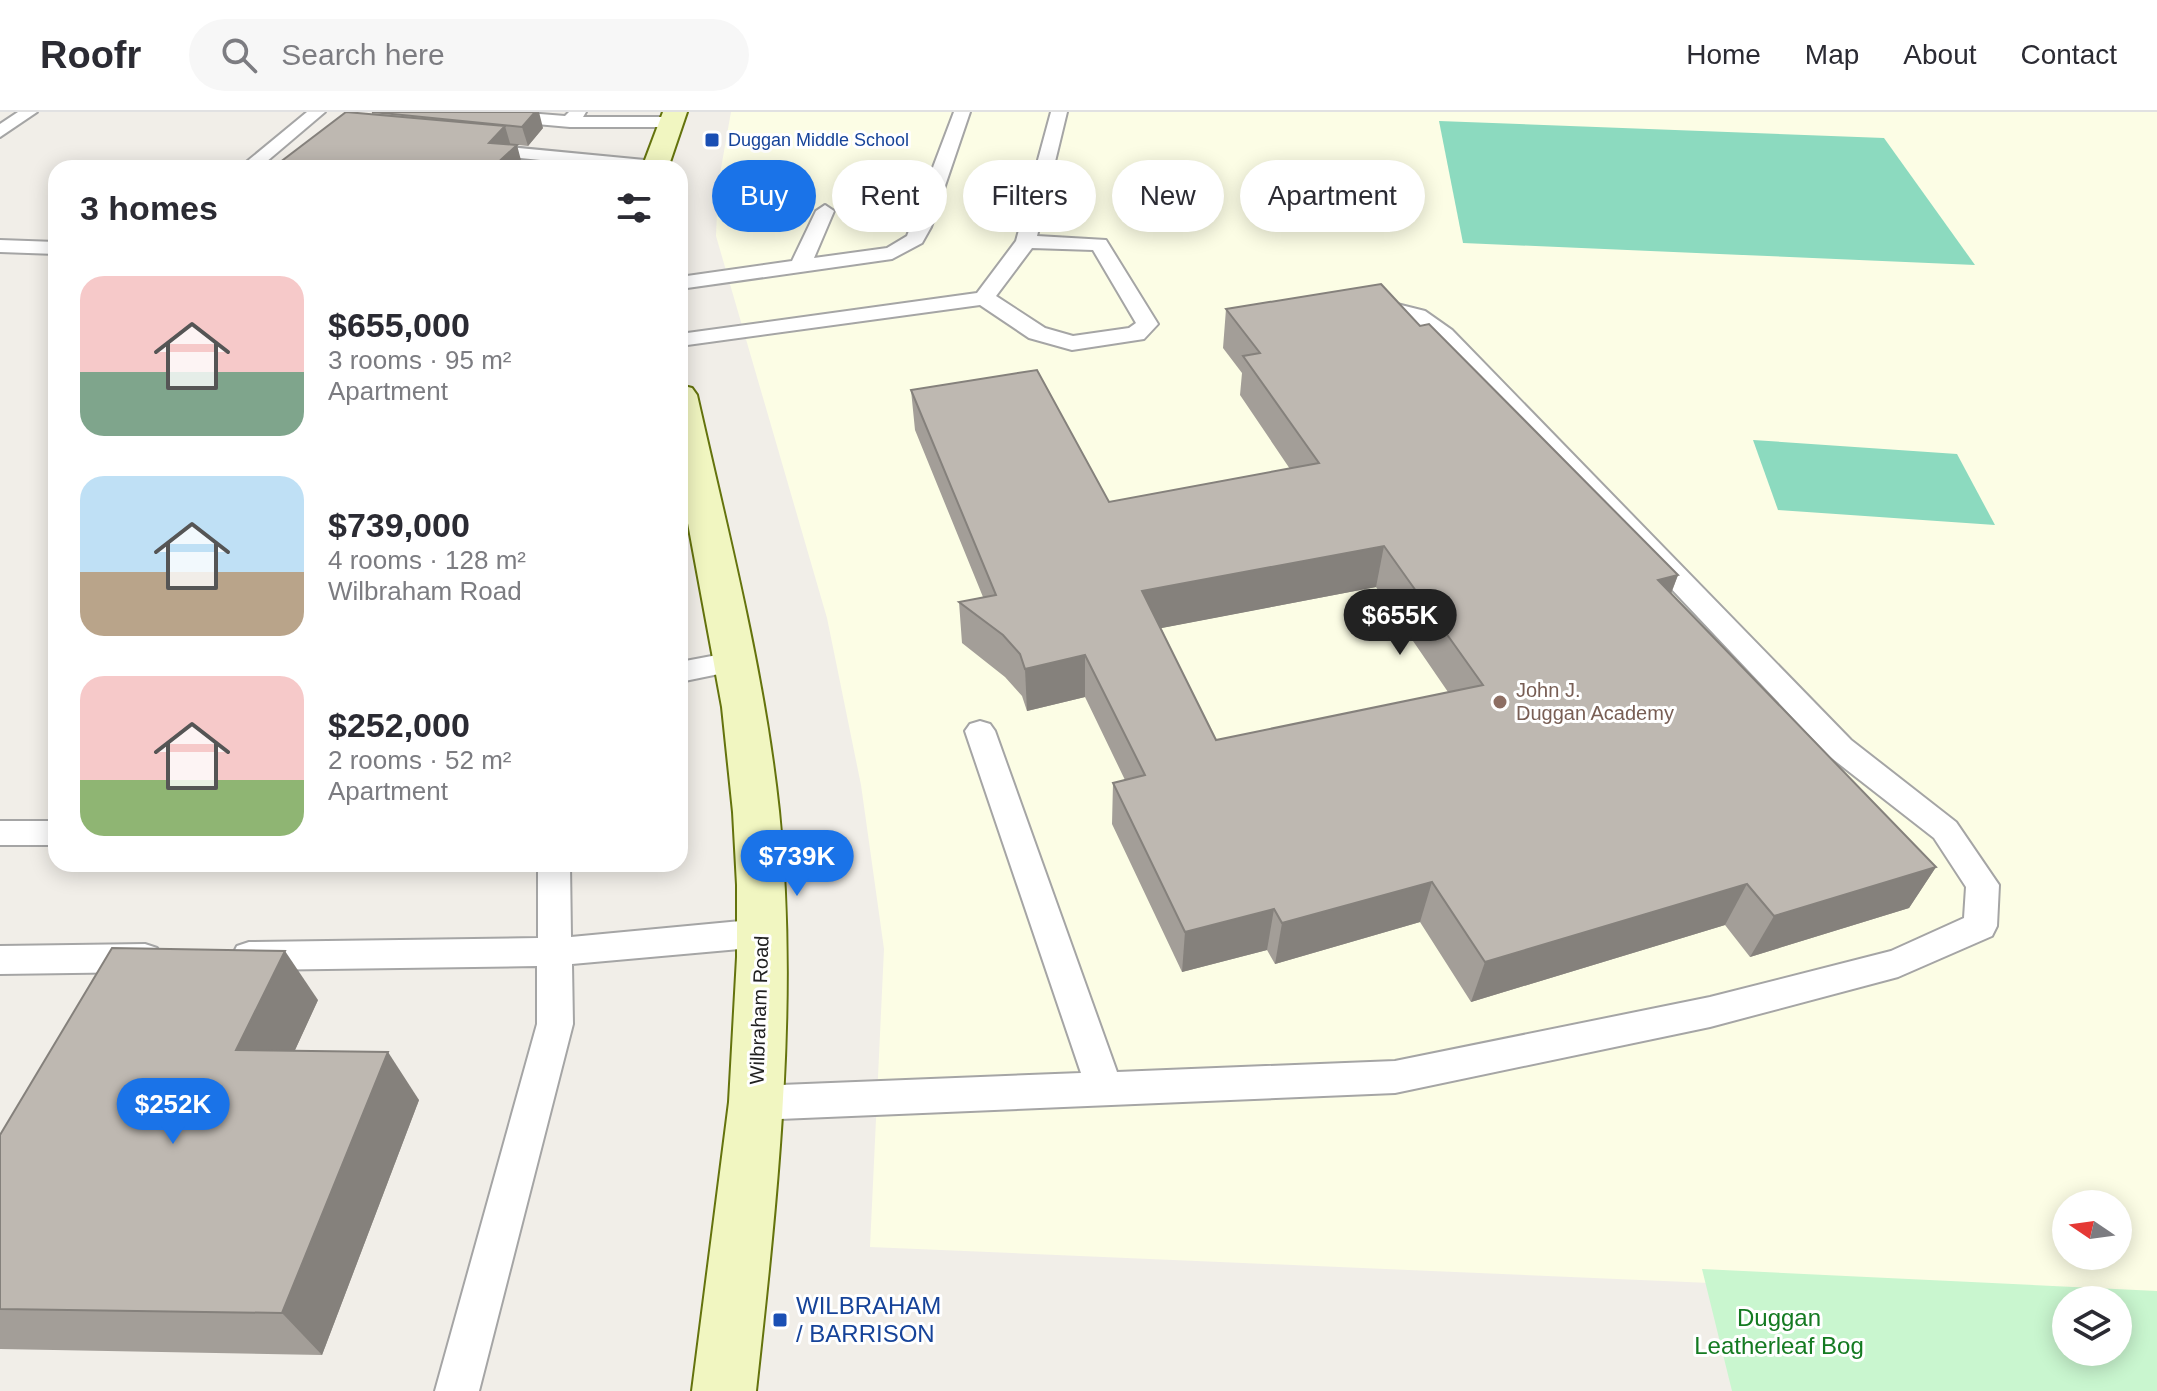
<!DOCTYPE html>
<html lang="en">
<head>
<meta charset="utf-8">
<style>
  :root { --surface:#fff; --page:#f7f7f7; --text:#2b2b33; --muted:#7c7c81; --line:#e1e1e2; --accent:#1a73e8 }
  body { margin:0; font-family:Helvetica,sans-serif; background:var(--page); color:var(--text); height:100vh; display:flex; flex-direction:column; font-size:30px; white-space:nowrap }
  * { box-sizing:border-box; margin:0 }
  p { font-size:26px; color:var(--muted) }
  .icon { flex:none; width:44px; height:44px; fill:none; stroke:currentColor; stroke-width:2; stroke-linecap:round; stroke-linejoin:round }
  .map { position:relative; flex:1; overflow:hidden }
  .sheet { position:absolute; left:48px; top:48px; width:640px; height:712px; display:flex; flex-direction:column; background:var(--surface); border-radius:24px; box-shadow:0 4px 20px #0003 }
  .sheet>* { flex:none }
  .guide { position:absolute; left:712px; top:48px; width:760px; height:72px; display:flex; gap:16px }
  .needle { width:52px; rotate:283deg }
  .buttons { position:absolute; left:2052px; top:1078px; display:grid; gap:16px }
  .buttons a { display:grid; place-items:center; width:80px; height:80px; border-radius:50%; background:var(--surface); box-shadow:0 4px 20px #0003; font-size:40px }
  .price { position:absolute; translate:-50% -68px; padding:0 18px; border-radius:28px; background:var(--accent); color:#fff; font-size:26px; line-height:52px; filter:drop-shadow(0 2px 4px #0008) }
  .price::after { content:''; position:absolute; left:50%; top:48px; width:24px; height:18px; margin-left:-12px; background:inherit; clip-path:polygon(0 0,100% 0,50% 100%) }
  .price.active { background:#222; color:#fff }
  ul { padding:0; list-style:none }
  li { display:flex; align-items:center; gap:24px; height:200px; padding:0 32px }
  li span { display:grid; place-items:center; flex:none; width:224px; height:160px; border-radius:24px; color:#555 }
  li>.icon { margin-inline-start:auto }
  span .icon { width:96px; height:96px; fill:#fffc; stroke-width:1 }
  li b { font-size:34px }
  h2 { display:flex; justify-content:space-between; align-items:center; height:96px; padding:0 32px; font-size:34px }
  .tag { padding:0 28px; border-radius:36px; background:var(--surface); box-shadow:0 4px 20px #0003; font-size:28px; line-height:72px }
  .tag.active { background:var(--accent); color:#fff }
  header { display:flex; align-items:center; gap:48px; box-sizing:border-box; height:112px; padding:0 40px; background:var(--surface); border-bottom:2px solid var(--line) }
  header strong { font-size:38px }
  nav { display:flex; gap:44px; margin-inline-start:auto; font-size:28px }
  .search { width:560px; height:72px; background:var(--page); display:flex; align-items:center; gap:20px; box-sizing:border-box; padding:0 28px; border-radius:44px; color:var(--muted); font-size:30px }
  .map>svg:first-child { display:block }
  .education { fill:#fcfde5; fill-rule:evenodd }
  .park { fill:#c9f6cf; fill-rule:evenodd }
  .pitch { fill:#8cdabf }
  .lines { fill:none; stroke-linecap:round; stroke-linejoin:round }
  .service-casing { stroke:#a5a5a5; stroke-width:4 }
  .secondary-casing { stroke:#64730d; stroke-width:4 }
  .service { fill:#fff; fill-rule:evenodd }
  .secondary { fill:#f1f6c1; fill-rule:evenodd }
  .wall { fill:#a39e98; fill-rule:evenodd }
  .shaded-wall { fill:#85817c }
  .building { fill:#beb8b1; stroke:#85817c; stroke-width:2; fill-rule:evenodd }
  .transit-dot { fill:#1a4fb4; stroke:#fff; stroke-width:3 }
  .education-dot { fill:#8d6e63; stroke:#fff; stroke-width:3 }
  .labels { text-anchor:middle; stroke-width:6; stroke-linejoin:round; paint-order:stroke }
  .far-transit-label { font-size:18px; fill:#164399; stroke:#fff; text-anchor:start }
  .education-label { font-size:20px; fill:#785e54; stroke:#fff; text-anchor:start }
  .street-label { font-size:20px; fill:#212121; stroke:#fff }
  .near-transit-label { font-size:24px; fill:#164399; stroke:#fff; text-anchor:start }
  .near-park-label { font-size:24px; fill:#147a21; stroke:#fff }
</style>
</head>
<body>
<header>
<strong>Roofr</strong>
<div class="search"><svg class="icon" aria-label="search" viewBox="0 0 24 24"><circle cx="10" cy="10" r="6"/><path d="M15 15l6 6"/></svg>Search here</div>
<nav><a>Home</a><a>Map</a><a>About</a><a>Contact</a></nav>
</header>
<div class="map">
<svg width="2157" height="1279" viewBox="0 0 2157 1279">
  <rect width="100%" height="100%" fill="#f1eee8"/>
  <path class="education" d="M731,0h1426v1190l-1287,-55 14,-298 -23,-164 -34,-167 -111,-382 2,-51zM2066,1092h52v52h-52z"/>
  <path class="park" d="M1702,1157l455,22v100h-425zM2066,1188h52v52h-52z"/>
  <g class="pitch">
    <polygon points="1439,9 1884,26 1975,153 1463,131"/>
    <polygon points="1753,328 1957,342 1995,413 1778,398"/>
  </g>
  <g class="lines">
    <g class="service-casing">
      <g id="service">
        <polygon points="18,0 37,0 0,25 0,12"/>
        <polygon points="307,0 325,0 259,56 239,56"/>
        <polygon points="449,0 515,0 565,4 569,0 586,0 583,5 669,5 678,10 669,15 570,15 457,5"/>
        <polygon points="954,0 970,0 931,115 922,131 892,147 680,177 680,165 792,149 816,99 825,93 834,99 814,146 887,136 907,124"/>
        <path d="M1051,0h16l-30,124 69,4 52,84 -14,15 -72,11 -43,-12 -49,-33 -300,41v-12l297,-41 39,-52zM1032,136l61,2 43,73 -7,5 -56,8 -28,-8 -49,-32z"/>
        <polygon points="478,32 655,49 664,54 620,56 472,41 469,37"/>
        <polygon points="0,128 56,130 56,142 0,140"/>
        <polygon points="1385,189 1425,199 1452,218 1851,628 1956,710 1999,773 1997,814 1992,824 1898,865 1710,915 1395,981 755,1008 742,1003 736,991 742,979 755,974 1081,961 965,619 970,612 980,609 990,612 995,619 1117,960 1395,949 1710,885 1891,839 1964,806 1966,775 1934,726 1829,644 1436,227 1398,204 1366,203 1356,197 1359,193"/>
        <polygon points="733,540 743,543 747,550 743,557 680,570 680,550"/>
        <rect x="0" y="709" width="56" height="24"/>
        <polygon points="538,752 570,752 571,825 762,807 774,811 779,821 774,831 762,835 572,852 573,912 479,1279 435,1279 537,912 537,854 249,858 237,854 232,844 237,834 249,830 538,826"/>
        <polygon points="145,832 157,836 162,846 157,856 145,860 0,862 0,834"/>
      </g>
    </g>
    <g class="secondary-casing">
      <g id="secondary">
        <polygon points="663,0 687,0 668,56 642,56"/>
        <path d="M680,273l12,3 5,7c31,138 67,275 82,416 20,193 -2,388 -23,580h-64l37,-289 8,-145v-72l-4,-73 -11,-105 -42,-227z"/>
      </g>
    </g>
    <use href="#service" class="service"/>
    <use href="#secondary" class="secondary"/>
  </g>
  <g class="wall">
    <polygon points="372,1 543,16 528,34 510,32 523,56 281,56 279,51 372,2"/>
    <path d="M1226,197l194,17 258,249 -7,19 265,273 -27,41 -159,49 -25,-32 -254,77 -51,-80 -145,42 -8,-14 -85,22 -70,-148 1,-41 12,-3 -40,-83 -58,14 -5,-15 -17,-19 -43,-34 -3,-41 24,-5 -68,-167 -4,-40 198,112 181,-33 -50,-74 2,-22 -19,-25zM1376,475l72,105 -232,48 -55,-112z"/>
    <polygon points="318,888 295,938 419,988 322,1243 0,1237 0,1023"/>
  </g>
  <g class="shaded-wall">
    <polygon points="535,0 539,0 543,16 528,34 522,15"/>
    <polygon points="505,14 512,38 517,33 523,56 492,56 489,31"/>
    <polygon points="1384,434 1376,475 1141,520 1142,479"/>
    <polygon points="1678,463 1662,504 1658,468"/>
    <polygon points="1085,543 1085,585 1027,599 1025,557"/>
    <polygon points="1936,755 1909,796 1750,845 1774,804"/>
    <polygon points="1432,770 1420,810 1275,852 1282,811"/>
    <polygon points="1747,772 1725,813 1471,890 1485,850"/>
    <polygon points="1274,797 1267,838 1182,860 1185,820"/>
    <polygon points="285,839 318,888 273,986 236,938"/>
    <polygon points="388,940 419,988 322,1243 282,1201"/>
  </g>
  <g class="building">
    <polygon points="346,0 505,14 489,31 517,33 492,56 333,56 279,51"/>
    <polygon points="372,0 535,0 522,15"/>
    <path d="M1381,172l39,42 9,-2 249,251 -20,5 278,287 -162,49 -27,-32 -262,78 -53,-80 -150,41 -8,-14 -89,23 -72,-149 32,-8 -60,-120 -60,14 -5,-15 -17,-19 -44,-33 37,-7 -85,-205 126,-20 72,132 210,-39 -76,-107 17,-3 -34,-44zM1384,434l99,139 -267,55 -74,-149z"/>
    <polygon points="112,836 285,839 236,938 388,940 282,1201 0,1197 0,1023"/>
  </g>
  <g class="transit-dot">
    <rect x="704" y="20" width="16" height="16" rx="4"/>
    <rect x="772" y="1200" width="16" height="16" rx="4"/>
  </g>
  <circle class="education-dot" cx="1500" cy="590" r="8"/>
  <g class="labels">
    <g class="far-transit-label">
      <text x="728" y="34">Duggan Middle School</text>
    </g>
    <g class="education-label">
      <text x="1516" y="585">John J.<tspan x="1516" dy="23">Duggan Academy</tspan></text>
    </g>
    <g class="street-label">
      <text transform="translate(759 898) rotate(-88)" y="7">Wilbraham Road</text>
    </g>
    <g class="near-transit-label">
      <text x="796" y="1202">WILBRAHAM<tspan x="796" dy="28">/ BARRISON</tspan></text>
    </g>
    <g class="near-park-label">
      <text x="1779" y="1214">Duggan<tspan x="1779" dy="28">Leatherleaf Bog</tspan></text>
    </g>
  </g>
</svg>
<div class="buttons">
<a><svg class="needle" viewBox="-14 -14 28 28"><path d="M0-13l5 13h-10z" fill="#e53935"/><path d="M0 13l5-13h-10z" fill="#7c7c81"/></svg></a>
<a><svg class="icon" aria-label="layers" viewBox="0 0 24 24"><path d="M12 4l9 5-9 5-9-5zM3 14l9 5 9-5"/></svg></a>
</div>
<b class="price active" style="left:1400px;top:545px">$655K</b>
<b class="price" style="left:797px;top:786px">$739K</b>
<b class="price" style="left:173px;top:1034px">$252K</b>
<div class="guide">
<a class="tag active">Buy</a>
<a class="tag">Rent</a>
<a class="tag">Filters</a>
<a class="tag">New</a>
<a class="tag">Apartment</a>
</div>
<section class="sheet">
<h2>3 homes<svg class="icon" aria-label="filters" viewBox="0 0 24 24"><path d="M4 7h16M4 17h16"/><circle cx="9" cy="7" r="2"/><circle cx="15" cy="17" r="2"/></svg></h2>
<ul>
<li><span style="background:linear-gradient(#f6c9c9 60%,#7fa58c 0)"><svg class="icon" aria-label="home" viewBox="0 0 24 24"><path d="M3 11l9-7 9 7M6 9v11h12V9"/></svg></span><div><b>$655,000</b><p>3 rooms · 95 m²</p><p>Apartment</p></div></li>
<li><span style="background:linear-gradient(#bfe0f5 60%,#b9a48a 0)"><svg class="icon" aria-label="home" viewBox="0 0 24 24"><path d="M3 11l9-7 9 7M6 9v11h12V9"/></svg></span><div><b>$739,000</b><p>4 rooms · 128 m²</p><p>Wilbraham Road</p></div></li>
<li><span style="background:linear-gradient(#f6c9c9 65%,#8fb573 0)"><svg class="icon" aria-label="home" viewBox="0 0 24 24"><path d="M3 11l9-7 9 7M6 9v11h12V9"/></svg></span><div><b>$252,000</b><p>2 rooms · 52 m²</p><p>Apartment</p></div></li>
</ul>
</section>
</div>
</body>
</html>
